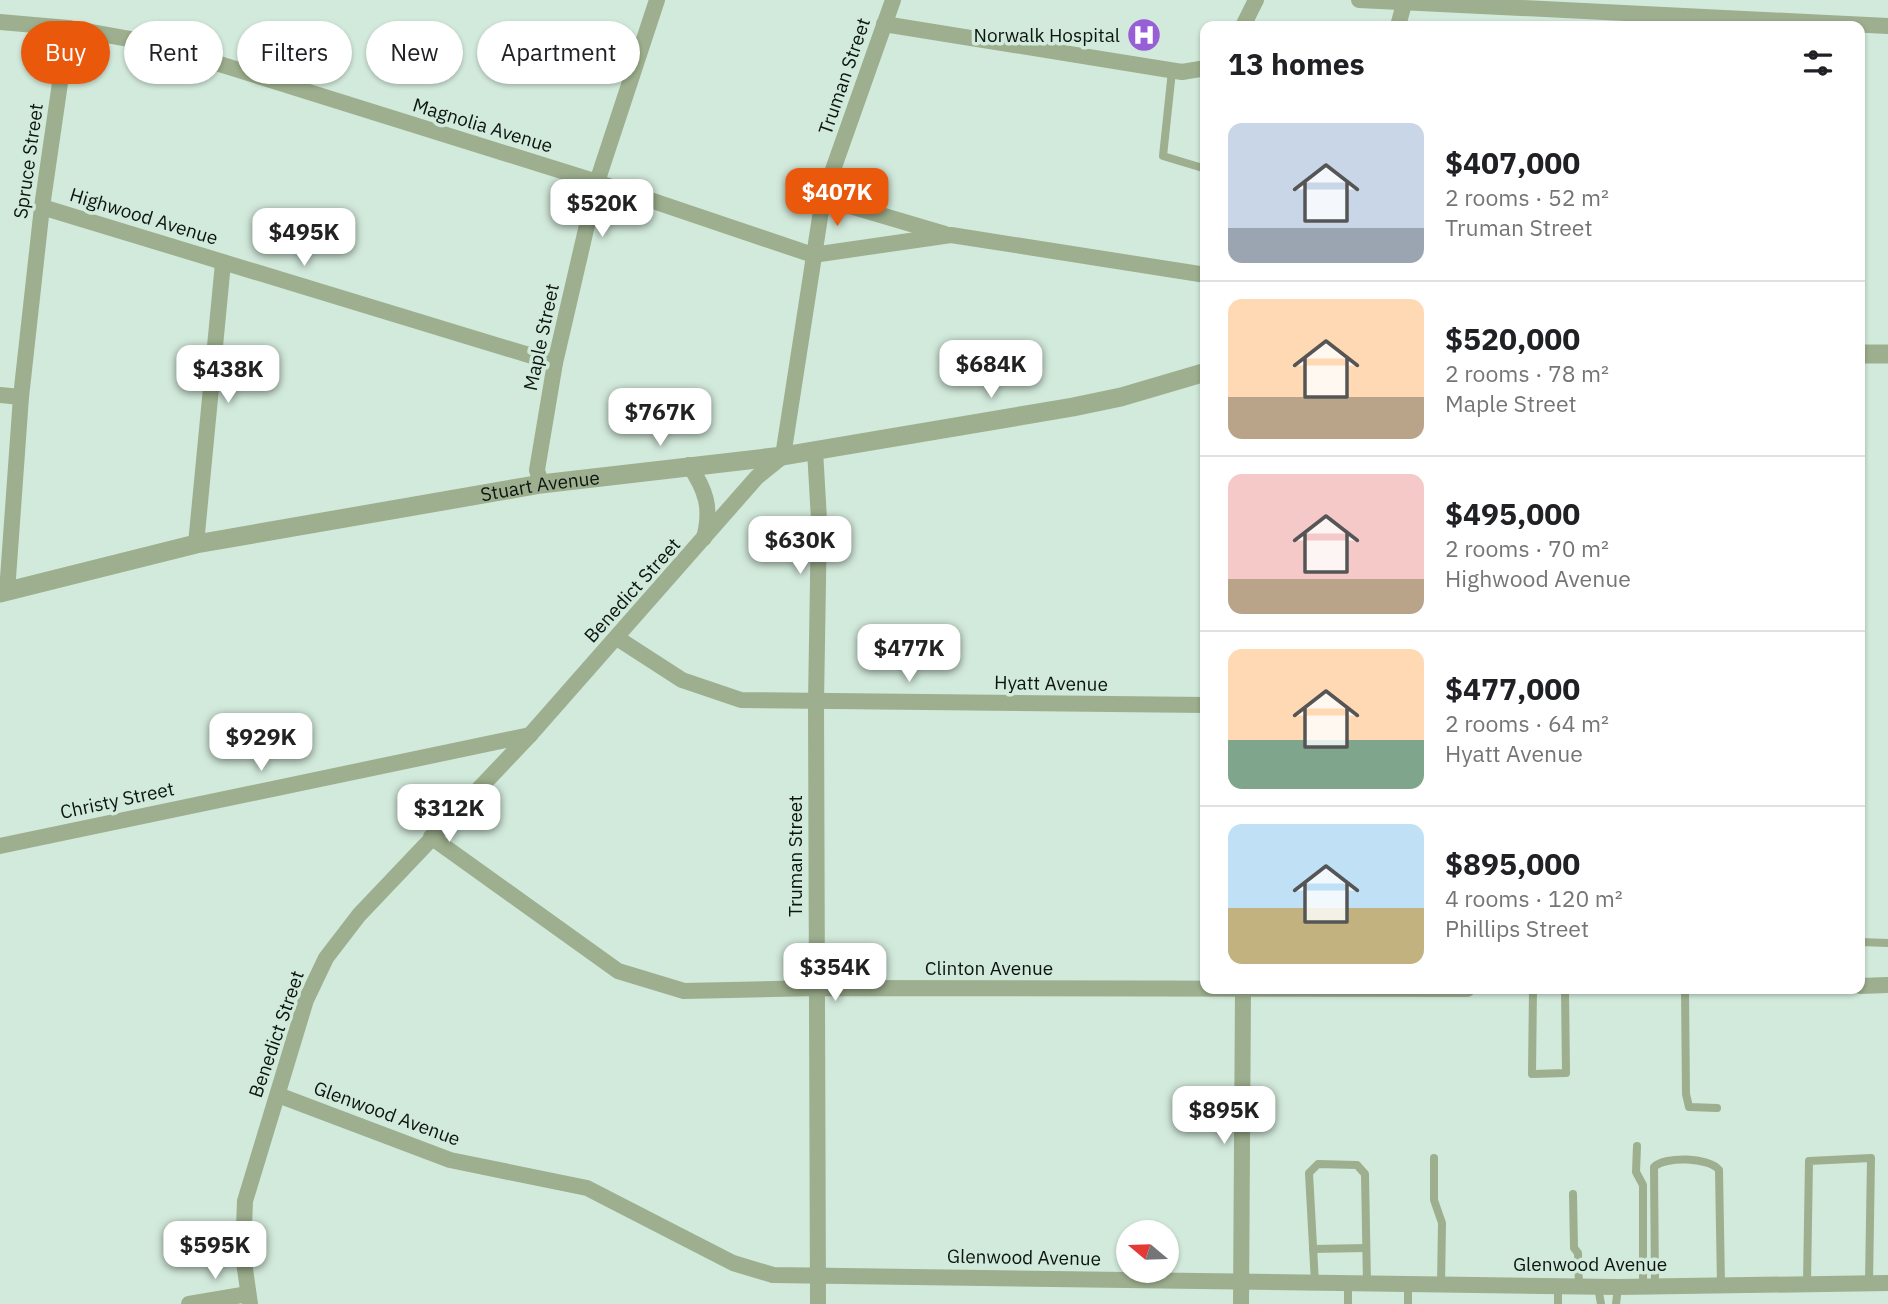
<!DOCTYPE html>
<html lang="en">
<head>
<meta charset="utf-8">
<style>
  :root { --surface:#fff; --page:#f6f6f6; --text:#202124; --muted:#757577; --line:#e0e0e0; --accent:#ea580c }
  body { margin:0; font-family:"IBM Plex Sans",sans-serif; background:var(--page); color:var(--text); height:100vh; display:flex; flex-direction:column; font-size:26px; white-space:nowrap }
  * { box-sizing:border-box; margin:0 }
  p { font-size:23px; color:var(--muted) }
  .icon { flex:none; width:38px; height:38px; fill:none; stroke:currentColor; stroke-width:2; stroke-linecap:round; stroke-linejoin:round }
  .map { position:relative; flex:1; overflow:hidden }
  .side { position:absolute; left:1200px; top:21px; width:665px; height:973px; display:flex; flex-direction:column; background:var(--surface); border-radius:14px; box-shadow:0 2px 5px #0004 }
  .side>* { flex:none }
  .top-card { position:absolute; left:21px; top:21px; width:665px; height:63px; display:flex; gap:14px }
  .needle { width:46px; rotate:289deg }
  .controls { position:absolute; left:1116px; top:1220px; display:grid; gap:14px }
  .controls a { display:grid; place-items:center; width:63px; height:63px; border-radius:50%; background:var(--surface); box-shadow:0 2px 5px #0004; font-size:35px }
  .price { position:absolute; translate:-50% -60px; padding:0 16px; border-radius:14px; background:#fff; color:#222; font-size:23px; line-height:46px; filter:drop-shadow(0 2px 4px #0008) }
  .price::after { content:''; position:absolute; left:50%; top:42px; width:21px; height:16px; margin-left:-10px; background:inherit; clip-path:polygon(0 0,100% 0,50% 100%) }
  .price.on { background:var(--accent); color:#fff }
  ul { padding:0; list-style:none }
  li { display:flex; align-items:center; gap:21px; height:175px; padding:0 28px }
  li+li { border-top:2px solid var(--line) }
  li span { display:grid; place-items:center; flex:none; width:196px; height:140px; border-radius:14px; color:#555 }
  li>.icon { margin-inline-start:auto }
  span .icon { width:84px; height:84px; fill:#fffc; stroke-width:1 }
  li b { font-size:30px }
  h2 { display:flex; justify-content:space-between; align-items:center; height:84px; padding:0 28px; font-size:30px }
  .pill { padding:0 24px; border-radius:32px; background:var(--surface); box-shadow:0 2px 5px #0004; font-size:24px; line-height:63px }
  .pill.on { background:var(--accent); color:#fff }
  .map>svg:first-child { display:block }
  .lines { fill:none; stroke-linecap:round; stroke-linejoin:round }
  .service { stroke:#9daf8e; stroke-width:8 }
  .minor { stroke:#9daf8e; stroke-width:16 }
  .tertiary { stroke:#9daf8e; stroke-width:19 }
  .labels { text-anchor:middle; stroke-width:7; stroke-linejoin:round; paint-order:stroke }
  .poi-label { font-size:19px; fill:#0c1510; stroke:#d2eadb; text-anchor:end }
  .street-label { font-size:19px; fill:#0c1510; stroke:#d2eadb }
</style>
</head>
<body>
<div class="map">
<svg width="1888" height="1304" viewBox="0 0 1888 1304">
  <rect width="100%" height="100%" fill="#d2eadb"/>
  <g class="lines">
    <g class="service">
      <polyline points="1172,71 1163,156 1206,169"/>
      <polyline points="1860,942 1888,943"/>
      <polyline points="1533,989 1532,1074 1566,1073 1565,989"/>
      <polyline points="1685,989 1686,1094 1689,1107 1717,1108"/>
      <polyline points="1637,1146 1636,1172 1643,1185 1643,1286"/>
      <polyline points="1434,1158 1434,1200 1442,1223 1441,1285"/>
      <polyline points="1573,1194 1574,1248 1578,1253 1579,1286"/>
      <polyline points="1313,1249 1366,1248"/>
      <polyline points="1315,1283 1309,1173 1318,1164 1357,1165 1365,1174 1367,1284"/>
      <polyline points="1807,1283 1809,1161 1871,1158 1869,1283"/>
      <polyline points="1348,1284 1348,1304"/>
      <polyline points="1408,1284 1408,1304"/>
      <path d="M1655,1286l-1,-119c11,-11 55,-10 65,3l2,115"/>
      <polyline points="1598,1287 1601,1304"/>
      <polyline points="1558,1304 1558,1286"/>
      <polyline points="1616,1304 1618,1287"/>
    </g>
    <g class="minor">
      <polyline points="1359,0 1888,26"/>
      <polyline points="0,22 68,28 152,43 597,182 813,255 951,235 1206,275"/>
      <polyline points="884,24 1182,72 1206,68"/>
      <polyline points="1243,26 1256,0"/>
      <polyline points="1398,26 1405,0"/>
      <polyline points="823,198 945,234"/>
      <polyline points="42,207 555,363"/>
      <polyline points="0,395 21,397"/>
      <polyline points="815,450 819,520 816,702 818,1304"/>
      <path d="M689,465c17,25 23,43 15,73"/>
      <polyline points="541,484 537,470 555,363 597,182 657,0"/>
      <polyline points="196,544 223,263"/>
      <polyline points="7,592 21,397 42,207 68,28"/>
      <polyline points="617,638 682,680 741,700 1206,705"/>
      <polyline points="431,837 618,971 684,991 816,988 1467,989"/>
      <polyline points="0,846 530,735"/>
      <polyline points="1860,986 1888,985"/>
      <polyline points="278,1095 450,1160 587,1188 733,1263 773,1275 1618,1287 1888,1283"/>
      <polyline points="189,1304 248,1294"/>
      <polyline points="250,1304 243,1255 245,1201 306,1000 326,958 359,915 530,735 757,477 783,456 823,198 893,0"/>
      <polyline points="1241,1304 1243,989"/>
    </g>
    <g class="tertiary">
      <polyline points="1860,354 1888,354"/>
      <path id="s1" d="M0,593l196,-49 345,-60 242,-28 290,-49 48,-10 85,-25"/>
    </g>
  </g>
  <defs>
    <g id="hospital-disc" transform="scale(1.75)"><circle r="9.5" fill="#975ed6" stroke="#d2eadb"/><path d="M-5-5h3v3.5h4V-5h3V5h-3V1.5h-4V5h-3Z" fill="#fff"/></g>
  </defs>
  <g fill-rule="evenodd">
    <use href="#hospital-disc" x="1144" y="35"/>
  </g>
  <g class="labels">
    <g class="poi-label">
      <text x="1120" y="42">Norwalk Hospital</text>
    </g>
    <g class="street-label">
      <text transform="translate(844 76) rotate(-71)" y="7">Truman Street</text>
      <text transform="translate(483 125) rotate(17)" y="7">Magnolia Avenue</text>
      <text transform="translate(28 161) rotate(-82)" y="7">Spruce Street</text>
      <text transform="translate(144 216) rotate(17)" y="7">Highwood Avenue</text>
      <text transform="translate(541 337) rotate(-78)" y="7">Maple Street</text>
      <text dy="7" stroke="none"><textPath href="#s1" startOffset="551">Stuart Avenue</textPath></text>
      <text transform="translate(632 590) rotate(-48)" y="7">Benedict Street</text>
      <text transform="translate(1051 683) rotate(1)" y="7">Hyatt Avenue</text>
      <text transform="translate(117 800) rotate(-12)" y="7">Christy Street</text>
      <text transform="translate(795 856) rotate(-90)" y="7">Truman Street</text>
      <text x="989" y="975">Clinton Avenue</text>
      <text transform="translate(276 1034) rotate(-71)" y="7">Benedict Street</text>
      <text transform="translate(387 1113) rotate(20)" y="7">Glenwood Avenue</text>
      <text transform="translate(1024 1257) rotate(1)" y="7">Glenwood Avenue</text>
      <text x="1590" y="1271">Glenwood Avenue</text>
    </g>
  </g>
</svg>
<div class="controls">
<a><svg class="needle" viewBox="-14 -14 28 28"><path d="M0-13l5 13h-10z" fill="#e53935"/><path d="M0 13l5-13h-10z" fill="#757577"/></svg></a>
</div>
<b class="price on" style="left:837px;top:228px">$407K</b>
<b class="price" style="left:602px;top:239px">$520K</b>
<b class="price" style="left:304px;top:268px">$495K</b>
<b class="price" style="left:991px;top:400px">$684K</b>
<b class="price" style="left:228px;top:405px">$438K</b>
<b class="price" style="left:660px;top:448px">$767K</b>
<b class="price" style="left:800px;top:576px">$630K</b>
<b class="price" style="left:909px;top:684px">$477K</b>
<b class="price" style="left:261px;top:773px">$929K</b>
<b class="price" style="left:449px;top:844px">$312K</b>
<b class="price" style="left:835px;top:1003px">$354K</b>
<b class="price" style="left:1224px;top:1146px">$895K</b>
<b class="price" style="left:215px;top:1281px">$595K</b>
<div class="top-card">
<a class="pill on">Buy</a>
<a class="pill">Rent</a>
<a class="pill">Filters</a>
<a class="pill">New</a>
<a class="pill">Apartment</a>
</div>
<section class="side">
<h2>13 homes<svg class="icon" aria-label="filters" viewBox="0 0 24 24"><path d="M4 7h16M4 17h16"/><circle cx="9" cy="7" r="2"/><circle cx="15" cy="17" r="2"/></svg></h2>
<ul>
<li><span style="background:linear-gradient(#c9d6e8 75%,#9aa5b1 0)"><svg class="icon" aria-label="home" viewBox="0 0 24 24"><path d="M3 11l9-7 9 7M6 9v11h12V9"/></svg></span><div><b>$407,000</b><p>2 rooms · 52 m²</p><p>Truman Street</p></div></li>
<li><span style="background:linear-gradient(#ffd9b3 70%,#b9a48a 0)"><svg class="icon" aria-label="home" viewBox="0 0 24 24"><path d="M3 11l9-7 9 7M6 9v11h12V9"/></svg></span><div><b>$520,000</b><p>2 rooms · 78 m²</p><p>Maple Street</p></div></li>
<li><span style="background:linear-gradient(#f6c9c9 75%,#b9a48a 0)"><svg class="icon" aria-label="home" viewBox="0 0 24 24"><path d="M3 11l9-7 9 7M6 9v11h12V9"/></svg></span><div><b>$495,000</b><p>2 rooms · 70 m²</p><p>Highwood Avenue</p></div></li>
<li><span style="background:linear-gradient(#ffd9b3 65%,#7fa58c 0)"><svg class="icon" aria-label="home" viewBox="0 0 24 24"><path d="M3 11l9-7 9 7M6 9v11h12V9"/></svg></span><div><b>$477,000</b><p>2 rooms · 64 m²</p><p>Hyatt Avenue</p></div></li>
<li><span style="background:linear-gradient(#bfe0f5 60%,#c2b280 0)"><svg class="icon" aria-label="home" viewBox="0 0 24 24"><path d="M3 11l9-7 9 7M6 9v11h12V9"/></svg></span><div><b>$895,000</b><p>4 rooms · 120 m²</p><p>Phillips Street</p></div></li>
</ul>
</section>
</div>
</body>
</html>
